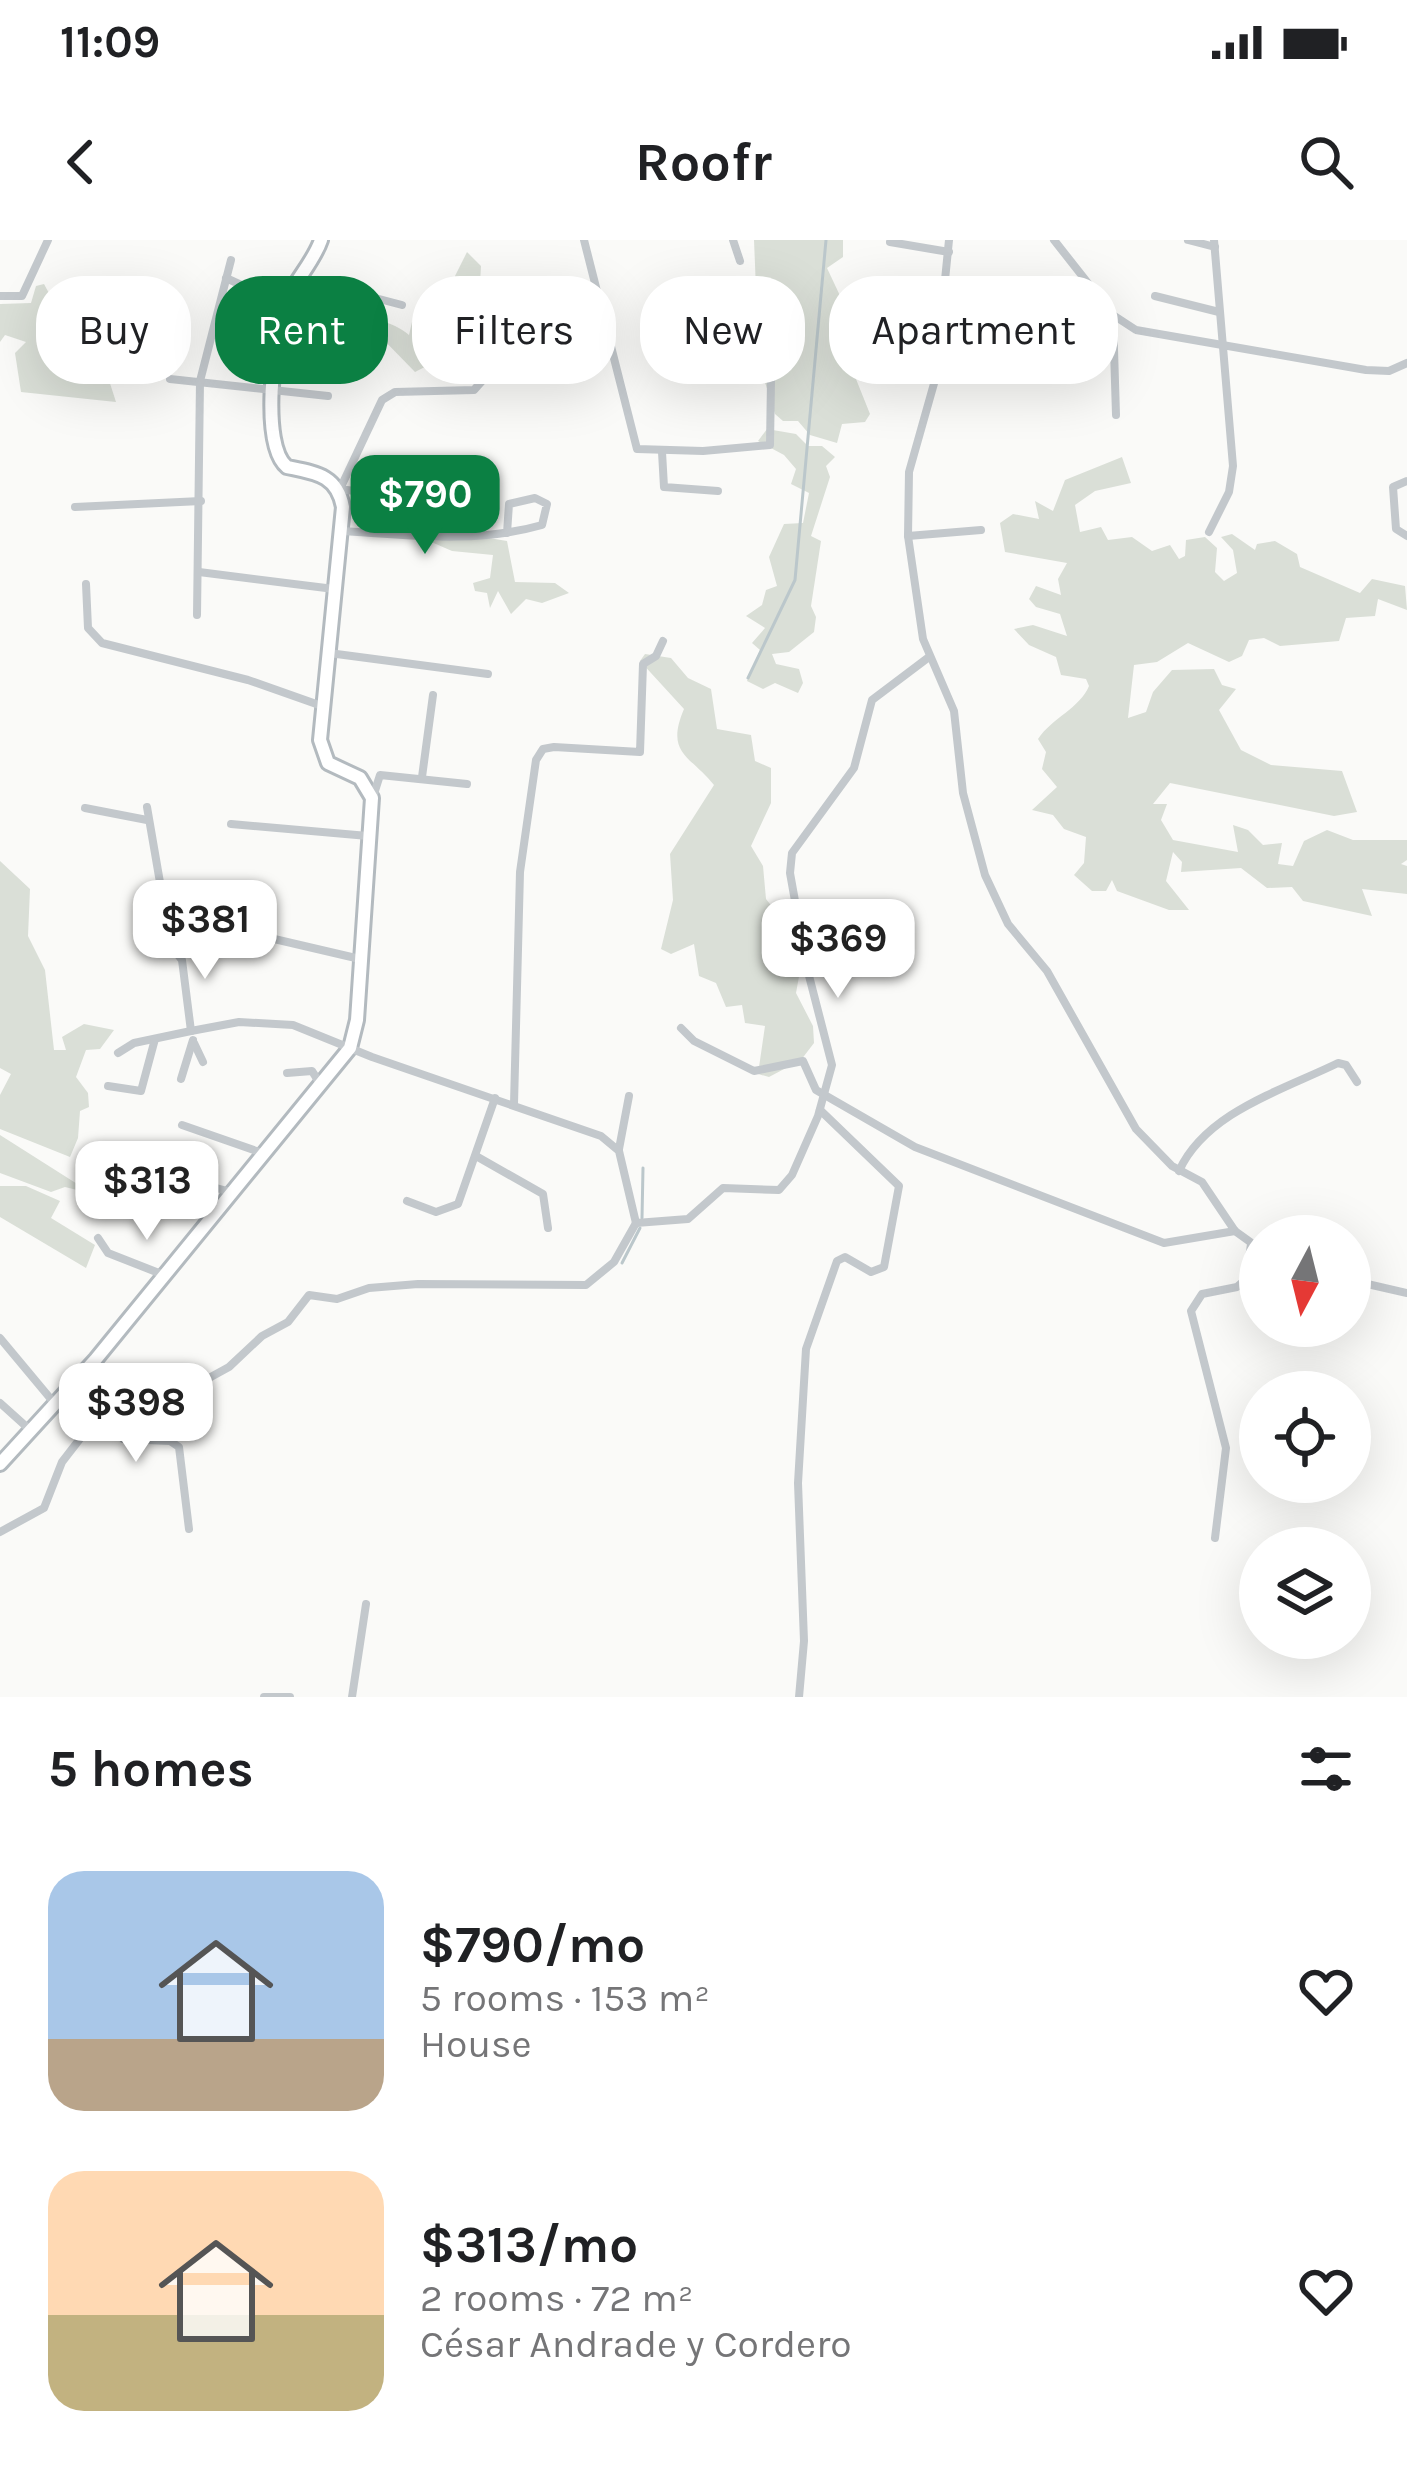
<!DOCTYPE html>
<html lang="en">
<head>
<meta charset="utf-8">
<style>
  :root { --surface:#fff; --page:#f6f6f6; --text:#202124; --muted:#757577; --accent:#0b8043 }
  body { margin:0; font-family:Karla,sans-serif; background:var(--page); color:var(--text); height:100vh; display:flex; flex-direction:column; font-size:45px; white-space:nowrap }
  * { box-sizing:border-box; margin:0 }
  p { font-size:39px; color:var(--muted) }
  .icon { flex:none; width:66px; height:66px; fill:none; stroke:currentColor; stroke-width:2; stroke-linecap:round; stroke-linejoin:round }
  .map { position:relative; height:1457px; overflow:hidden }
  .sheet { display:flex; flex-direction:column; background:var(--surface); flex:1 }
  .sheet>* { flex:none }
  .banner { position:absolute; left:36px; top:36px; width:1335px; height:108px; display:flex; gap:24px }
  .needle { width:78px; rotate:187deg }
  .fabs { position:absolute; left:1239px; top:975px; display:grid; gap:24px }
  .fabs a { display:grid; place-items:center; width:132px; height:132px; border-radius:50%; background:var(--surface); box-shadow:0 12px 48px #0002; font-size:60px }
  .price { position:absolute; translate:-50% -102px; padding:0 27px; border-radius:24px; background:#fff; color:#222; font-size:39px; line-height:78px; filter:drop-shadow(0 3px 6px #0008) }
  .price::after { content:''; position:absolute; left:50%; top:72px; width:36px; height:27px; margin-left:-18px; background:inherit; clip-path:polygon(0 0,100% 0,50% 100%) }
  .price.active { background:var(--accent); color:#fff }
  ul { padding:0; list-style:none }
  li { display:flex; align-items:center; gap:36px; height:300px; padding:0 48px }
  li span { display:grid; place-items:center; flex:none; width:336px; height:240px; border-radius:36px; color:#555 }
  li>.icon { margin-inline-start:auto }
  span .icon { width:144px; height:144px; fill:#fffc; stroke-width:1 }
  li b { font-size:51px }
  h2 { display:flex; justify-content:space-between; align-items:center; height:144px; padding:0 48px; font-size:51px }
  .tag { padding:0 42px; border-radius:48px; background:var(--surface); box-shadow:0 12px 48px #0002; font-size:42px; line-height:108px }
  .tag.active { background:var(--accent); color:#fff }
  .status { display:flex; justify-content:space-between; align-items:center; height:84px; padding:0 60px; background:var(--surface); direction:ltr }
  .status svg { height:33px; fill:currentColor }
  header { display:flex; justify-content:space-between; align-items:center; height:156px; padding:0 48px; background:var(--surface); font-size:54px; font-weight:700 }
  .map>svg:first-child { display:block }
  .green { fill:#dadfd7 }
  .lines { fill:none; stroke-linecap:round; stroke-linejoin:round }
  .stream { stroke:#bbc7cb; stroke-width:3 }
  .secondary-casing { stroke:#b3babf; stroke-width:18 }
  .street { stroke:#c3c8cc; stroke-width:8 }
  .secondary { stroke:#fff; stroke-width:12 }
</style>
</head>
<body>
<div class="status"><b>11:09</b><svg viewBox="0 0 49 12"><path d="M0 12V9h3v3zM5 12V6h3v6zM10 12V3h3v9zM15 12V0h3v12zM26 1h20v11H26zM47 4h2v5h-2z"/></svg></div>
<header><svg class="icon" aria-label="back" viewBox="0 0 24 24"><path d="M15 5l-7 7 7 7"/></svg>Roofr<svg class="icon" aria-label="search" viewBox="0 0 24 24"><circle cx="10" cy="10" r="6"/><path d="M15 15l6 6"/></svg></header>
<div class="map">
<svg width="1407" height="1457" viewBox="0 0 1407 1457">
  <rect width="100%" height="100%" fill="#fafaf8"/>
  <g class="green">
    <polygon points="754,0 843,0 843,17 827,28 842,60 832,79 870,174 865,182 842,184 837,203 810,195 798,181 783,181 775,174 763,136 717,116 733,105 757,115 765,108 763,102 722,90 729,80 744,77 756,49"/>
    <path d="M467,12l14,14 -2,34 10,6 1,12 15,6 -4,10 -10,-5 -11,11 5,17 -37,-2 -33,17 -37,-38 -62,-20c20,-7 77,5 93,21l3,-13 16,5 24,-23 3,-28z"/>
    <polygon points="44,44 73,98 99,109 116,162 21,152 15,113 26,102 5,95 0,102 0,64 31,63 36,46"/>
    <polygon points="767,189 796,194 808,206 822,206 835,217 826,226 830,237 811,296 821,301 811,366 816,377 814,392 789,412 772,414 776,424 799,429 803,443 798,453 775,443 763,449 747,441 760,410 752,403 765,388 746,376 762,365 766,350 777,346 769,317 784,284 803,283 809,253 791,244 796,229 784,215 758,201"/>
    <path d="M1122,217l9,26 -36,8 -20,14 5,27 21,-5 7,13 24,-3 20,14 18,-6 9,14 6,-3 1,-16 19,-3 12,11 -2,24 9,9 13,-8 -4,-23 -12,-13 11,-3 23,16 2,-6 18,-3 22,13 3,13 60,26 12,-14 33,7 2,24 -29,-11 -3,17 -29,2 -7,23 -59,5 -16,-8 -15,2 -7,16 -13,6 -41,-19 -31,19 -23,3 -6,53 18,-6 7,-20 19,-22 42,-1 8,16 14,4 -17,21 22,40 30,15 71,6 15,41 -23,4 -164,-33 -17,21h14l-6,16 12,20 65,12 -5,-27 15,5 15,15 19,-2 -4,21 15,2 11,-25 23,-11 26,10h54v20l-6,4 6,2v28l-45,-5 10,27 -69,-15 -11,-14 -25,1 -26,-20 -60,4 1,-10 -9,-10 -7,29 23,29h-20l-52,-19 -5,-11 -6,11h-14l-18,-16 10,-12 2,-26 -22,-8 -11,-14 -21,-5 25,-23 -15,-18 4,-17 -8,-13c14,-21 42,-31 51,-53l-3,-7 -25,-4 -5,-18 -27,-12 -15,-16 19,-4 34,11 -7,-22 -24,-7 -7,-8 7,-13 25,9 -3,-16 9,-16 -62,-11 -5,-29 13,-9 26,5 -4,-18 18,10 12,-31z"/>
    <polygon points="483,297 507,301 515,342 555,343 569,353 542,363 526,359 511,374 498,351 490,368 487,353 475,351 473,343 490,338 493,315 452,311 429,301"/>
    <path d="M645,414l26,4 17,20 23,11 6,40 34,6 4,26 16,7v35l-20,43 12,20 3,33 23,29 13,32 -6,33 17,33 1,17 -13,17 -32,17 -11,-3 7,-48 -20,-3 -3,-18 -16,2 -10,-24 -17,-7 -5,-32 -23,10 -10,-5 12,-49 -3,-46 44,-69c-24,-30 -49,-31 -30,-76l-44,-48z"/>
    <polygon points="0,621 30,649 28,696 45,730 54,810 66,810 62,797 84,784 114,790 100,809 86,810 76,837 88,853 89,867 80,871 78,898 70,917 0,889 0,855 11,834 0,828"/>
    <polygon points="0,895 93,954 65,947 51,952 0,933"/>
    <polygon points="0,946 26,946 60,961 51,978 95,1005 86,1028 0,977"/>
  </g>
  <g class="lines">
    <g class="stream">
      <polyline points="748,438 795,340 826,0"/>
      <polyline points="642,978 643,928"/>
      <polyline points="622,1023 640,988"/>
    </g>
    <g class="secondary-casing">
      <path id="secondary" d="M0,1224l96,-105 254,-311 7,-28 15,-222 -12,-20 -32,-15 -8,-23 23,-233c-6,-32 -27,-34 -56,-40 -27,-22 -13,-127 -3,-160 7,-23 29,-43 37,-67"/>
    </g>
    <g class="street">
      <polyline points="584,0 637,209 703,211 770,205 771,140 754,86 771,44"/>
      <polyline points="733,0 740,21"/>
      <polyline points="949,0 935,140 909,232 908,296 923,399 954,471 963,553 985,635 1008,684 1047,731 1136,889 1172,926 1202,942 1235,991 1260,1009"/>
      <polyline points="1054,0 1113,75 1136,90 1366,130 1389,131 1407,123"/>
      <polyline points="1188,0 1215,7"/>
      <polyline points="890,2 949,12"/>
      <polyline points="226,38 285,65"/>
      <polyline points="303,39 402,65"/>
      <polyline points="860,46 945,58"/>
      <polyline points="0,56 22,56 48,0"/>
      <polyline points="1155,56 1219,72"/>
      <polyline points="1113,76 1116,175"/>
      <polyline points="170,139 328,156"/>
      <polyline points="662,212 664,247 718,251"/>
      <polyline points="1407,241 1393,247 1396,289 1407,296"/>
      <polyline points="390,256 340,249 382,160 395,152 474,150 482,141 480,130"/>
      <polyline points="75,267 201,261"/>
      <path d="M341,291c67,4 135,13 201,-6l5,-21 -12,-6 -26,6 -2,29"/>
      <polyline points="1209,292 1229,252 1233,226 1214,0"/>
      <polyline points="908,296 981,290"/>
      <polyline points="199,332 334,349"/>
      <polyline points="86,344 88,388 102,403 248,440 322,466"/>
      <polyline points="197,375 200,141 231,20"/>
      <polyline points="329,413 488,434"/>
      <polyline points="422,537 433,455"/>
      <polyline points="373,557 380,535 467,544"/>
      <polyline points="147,567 162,654 162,695 182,720 191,791 239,782 293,785 372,817 601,896 619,911 636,983"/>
      <polyline points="85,568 147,580"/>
      <polyline points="231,584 368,596"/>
      <polyline points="270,698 360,719"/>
      <polyline points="681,788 694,801 754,831 803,821 816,850 915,907 1164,1003 1235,991"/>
      <polyline points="194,803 203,822"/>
      <polyline points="118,813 134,803 191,791"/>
      <polyline points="287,833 312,831 319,842"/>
      <polyline points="181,839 193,800"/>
      <polyline points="108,846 141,851 155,799"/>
      <polyline points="514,864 520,632 536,520 543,509 554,507 640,512 643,424 656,416 663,401"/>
      <polyline points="182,885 265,914"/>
      <polyline points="619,909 629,856"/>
      <polyline points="121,910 146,929 231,952"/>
      <polyline points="476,916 543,954 548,988"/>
      <path d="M1179,931c27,-59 104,-81 159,-108l8,2 11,17"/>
      <polyline points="407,961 436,972 458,964 495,858"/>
      <polyline points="636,983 688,979 723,948 779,950 792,935 818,876 832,825 807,728 790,633 792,613 854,528 872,460 929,417"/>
      <polyline points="98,998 108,1013 164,1035"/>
      <polyline points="1350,1040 1407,1053"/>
      <polyline points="0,1098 55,1164"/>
      <polyline points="0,1163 29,1189"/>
      <polyline points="147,1174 138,1190 123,1199 170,1201 179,1207 189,1289"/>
      <polyline points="0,1292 44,1268 62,1222 93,1182 147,1172 229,1127 262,1096 288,1082 309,1055 337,1059 369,1048 418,1044 586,1045 614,1022 636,983"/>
      <polyline points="1215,1298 1226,1208 1191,1071 1202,1054 1237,1047 1246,1039 1251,1004"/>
      <polyline points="264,1457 290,1457"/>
      <polyline points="352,1457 366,1364"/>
      <polyline points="799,1457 804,1401 798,1243 806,1109 837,1021 845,1017 871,1032 884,1027 899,946 820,870"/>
    </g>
    <use href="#secondary" class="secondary"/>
  </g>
</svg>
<div class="fabs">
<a><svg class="needle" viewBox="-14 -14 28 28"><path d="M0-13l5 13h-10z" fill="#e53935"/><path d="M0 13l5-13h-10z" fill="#757577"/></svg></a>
<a><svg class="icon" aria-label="locate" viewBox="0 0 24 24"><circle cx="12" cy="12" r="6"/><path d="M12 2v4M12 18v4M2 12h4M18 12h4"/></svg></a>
<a><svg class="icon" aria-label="layers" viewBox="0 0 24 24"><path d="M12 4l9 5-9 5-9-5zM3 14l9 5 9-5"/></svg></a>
</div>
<b class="price active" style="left:425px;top:317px">$790</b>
<b class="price" style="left:205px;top:742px">$381</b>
<b class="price" style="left:838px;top:761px">$369</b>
<b class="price" style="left:147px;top:1003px">$313</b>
<b class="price" style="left:136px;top:1225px">$398</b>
<div class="banner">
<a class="tag">Buy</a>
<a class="tag active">Rent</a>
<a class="tag">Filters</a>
<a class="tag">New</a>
<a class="tag">Apartment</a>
</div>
</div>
<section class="sheet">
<h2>5 homes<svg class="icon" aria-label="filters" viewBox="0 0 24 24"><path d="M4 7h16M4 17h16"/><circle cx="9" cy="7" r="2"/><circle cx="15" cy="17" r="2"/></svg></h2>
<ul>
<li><span style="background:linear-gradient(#a9c7e8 70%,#b9a48a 0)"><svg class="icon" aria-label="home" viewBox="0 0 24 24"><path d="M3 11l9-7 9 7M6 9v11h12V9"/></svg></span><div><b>$790/mo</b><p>5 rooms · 153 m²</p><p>House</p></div><svg class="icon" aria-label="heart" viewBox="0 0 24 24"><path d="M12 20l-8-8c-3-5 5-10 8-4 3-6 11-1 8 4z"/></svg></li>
<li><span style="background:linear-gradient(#ffd9b3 60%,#c2b280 0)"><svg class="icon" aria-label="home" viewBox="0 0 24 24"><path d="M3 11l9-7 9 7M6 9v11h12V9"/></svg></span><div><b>$313/mo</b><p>2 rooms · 72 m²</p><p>César Andrade y Cordero</p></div><svg class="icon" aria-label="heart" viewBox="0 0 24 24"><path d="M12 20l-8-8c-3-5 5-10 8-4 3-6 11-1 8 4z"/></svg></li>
</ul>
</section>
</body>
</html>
